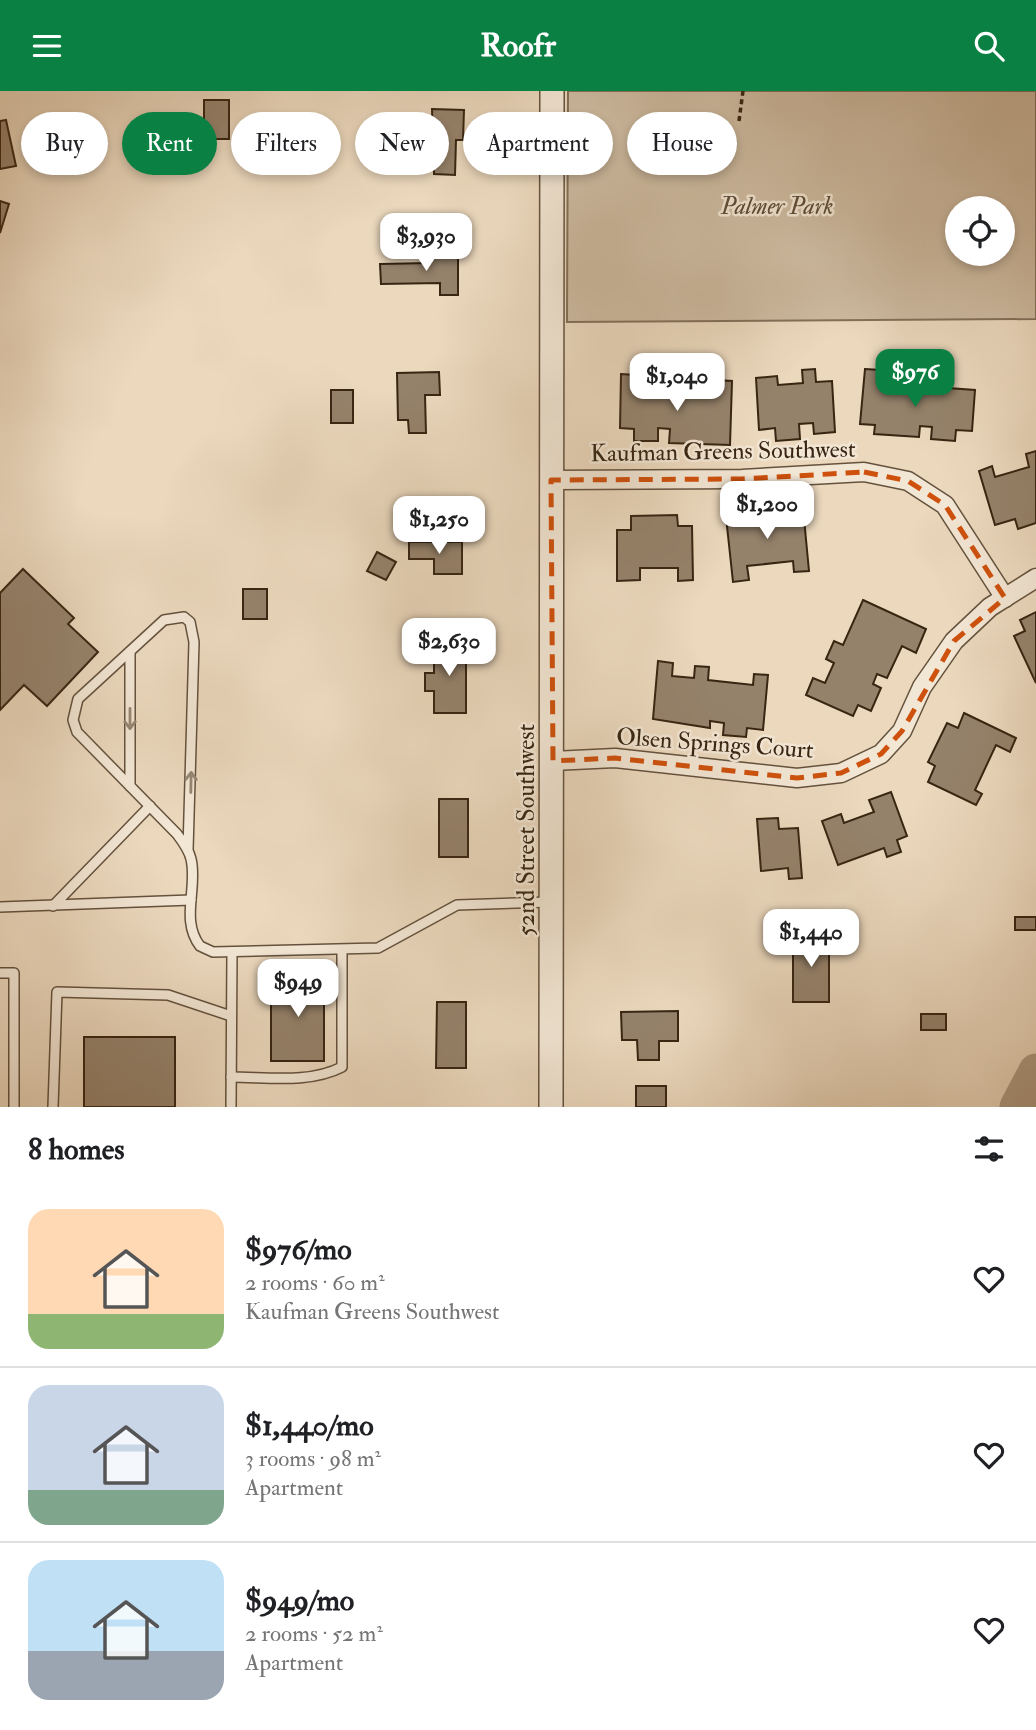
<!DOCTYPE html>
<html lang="en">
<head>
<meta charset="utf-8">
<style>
  :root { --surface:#fff; --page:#f6f6f6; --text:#202124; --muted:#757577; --line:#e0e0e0; --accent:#0b8043 }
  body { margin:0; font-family:"IM FELL Double Pica",serif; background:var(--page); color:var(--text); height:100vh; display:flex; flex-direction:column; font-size:26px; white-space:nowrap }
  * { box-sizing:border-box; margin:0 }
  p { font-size:23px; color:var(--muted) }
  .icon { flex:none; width:38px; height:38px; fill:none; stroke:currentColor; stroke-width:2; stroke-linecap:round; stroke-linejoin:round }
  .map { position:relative; height:1016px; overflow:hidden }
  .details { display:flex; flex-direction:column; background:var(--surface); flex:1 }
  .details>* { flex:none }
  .guide { position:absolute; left:21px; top:21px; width:994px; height:63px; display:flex; gap:14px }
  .buttons { position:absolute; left:945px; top:105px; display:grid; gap:14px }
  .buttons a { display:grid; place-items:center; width:70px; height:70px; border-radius:50%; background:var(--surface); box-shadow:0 4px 10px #0003; font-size:35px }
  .price { position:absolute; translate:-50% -60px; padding:0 16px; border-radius:14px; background:#fff; color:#222; font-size:23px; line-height:46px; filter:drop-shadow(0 2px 4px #0008) }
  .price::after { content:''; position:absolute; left:50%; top:42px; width:21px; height:16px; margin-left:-10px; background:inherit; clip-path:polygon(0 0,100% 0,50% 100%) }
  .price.selected { background:var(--accent); color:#fff }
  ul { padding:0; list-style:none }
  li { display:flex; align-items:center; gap:21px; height:175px; padding:0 28px }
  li+li { border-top:2px solid var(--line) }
  li span { display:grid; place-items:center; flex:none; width:196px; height:140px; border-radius:21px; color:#555 }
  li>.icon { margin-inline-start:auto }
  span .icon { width:84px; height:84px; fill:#fffc; stroke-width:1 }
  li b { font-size:30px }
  h2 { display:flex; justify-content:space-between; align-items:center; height:84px; padding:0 28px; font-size:30px }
  .pill { padding:0 24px; border-radius:32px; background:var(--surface); box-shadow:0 4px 10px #0003; font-size:24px; line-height:63px }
  .pill.selected { background:var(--accent); color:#fff }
  header { display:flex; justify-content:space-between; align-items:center; height:91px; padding:0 28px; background:var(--accent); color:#fff; font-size:32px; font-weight:800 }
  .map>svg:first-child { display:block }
  .green { fill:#cdbaa0; stroke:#827059; stroke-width:2; fill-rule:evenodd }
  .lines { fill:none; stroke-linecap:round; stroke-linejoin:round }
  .river { stroke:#ae9b83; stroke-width:35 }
  .building { fill:#95826b; stroke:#382512; stroke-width:2 }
  .service-casing { stroke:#65523d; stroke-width:12 }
  .minor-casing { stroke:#65523d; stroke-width:21 }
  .tertiary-casing { stroke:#65523d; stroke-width:26 }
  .path { stroke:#382512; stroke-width:3.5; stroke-dasharray:5 3.5; stroke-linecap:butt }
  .service { stroke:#f2e6d4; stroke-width:9 }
  .minor { stroke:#f2e6d4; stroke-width:18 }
  .tertiary { stroke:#f2e6d4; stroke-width:23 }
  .oneway { stroke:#958673 }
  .marked { fill:none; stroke:#ce510d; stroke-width:5; stroke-dasharray:14 9; stroke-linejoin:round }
  .labels { text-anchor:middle; stroke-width:5; stroke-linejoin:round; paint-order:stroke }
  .park-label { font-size:24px; font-style:italic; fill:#5d4a36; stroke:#f2e6d4 }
  .street-label { font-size:24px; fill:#382512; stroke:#f2e6d4 }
</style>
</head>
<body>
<header><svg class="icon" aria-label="menu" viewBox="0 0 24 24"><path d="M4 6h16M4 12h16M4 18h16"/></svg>Roofr<svg class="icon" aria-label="search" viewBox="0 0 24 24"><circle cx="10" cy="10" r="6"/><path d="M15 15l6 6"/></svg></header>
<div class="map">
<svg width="1036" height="1016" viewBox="0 0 1036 1016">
  <rect width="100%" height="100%" fill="#ebd8bd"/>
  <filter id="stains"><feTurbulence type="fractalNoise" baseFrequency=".00286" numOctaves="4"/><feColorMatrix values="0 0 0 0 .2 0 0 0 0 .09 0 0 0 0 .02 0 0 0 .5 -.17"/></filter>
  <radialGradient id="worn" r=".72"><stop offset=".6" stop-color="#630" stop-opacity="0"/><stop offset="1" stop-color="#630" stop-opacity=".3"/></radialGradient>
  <path class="green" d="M568,0h468v228l-469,3zM1003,117v46h-46v-46z"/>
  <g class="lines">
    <polyline class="river" points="1017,1016 1036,980"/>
  </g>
  <g class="building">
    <rect x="204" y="9" width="25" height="39"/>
    <polygon points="432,18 464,19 463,49 456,49 455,84 434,83"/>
    <polygon points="6,29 16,75 0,78 0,30"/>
    <polygon points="0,110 9,113 0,142"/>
    <polygon points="429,163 458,163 458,204 440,204 440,192 381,193 380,173 429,172"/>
    <polygon points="815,278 816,291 832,290 835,341 814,343 813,332 799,333 800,348 776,350 775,337 759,339 756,287 777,285 778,294 803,292 802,279"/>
    <polygon points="865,278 880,279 879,292 975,299 972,340 956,339 955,350 931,348 932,336 920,335 919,346 874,343 875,334 860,333"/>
    <polygon points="439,281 440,304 425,304 426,342 409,342 408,329 398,329 397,282"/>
    <polygon points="621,283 635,284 634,298 667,299 668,287 683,287 682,300 718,301 718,289 732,290 730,354 669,352 670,338 658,337 658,350 634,350 634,338 620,337"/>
    <rect x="331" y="299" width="22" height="33"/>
    <polygon points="1036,360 1036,432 1018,438 1015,428 995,434 979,380 992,375 995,386 1029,376 1026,363"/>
    <polygon points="803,417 809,480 794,481 793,470 747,475 749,489 733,491 726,426"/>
    <polygon points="677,424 678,435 692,435 693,489 678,490 678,477 640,477 640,489 617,490 617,439 631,439 631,425"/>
    <polygon points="409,451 462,451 462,483 434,483 434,468 409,468"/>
    <polygon points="377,461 396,471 386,489 367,480"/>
    <polygon points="23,478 74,527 68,533 98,561 47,615 24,594 0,619 0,502"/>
    <rect x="243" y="498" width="24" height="30"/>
    <polygon points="863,509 926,538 916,562 902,555 887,587 877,583 873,593 881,597 871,620 858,614 853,625 806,604 813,587 825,592 834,572 826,568 834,550 843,554"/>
    <polygon points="1036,521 1036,592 1014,545 1025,540 1020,529"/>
    <polygon points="434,552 466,552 466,622 434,622 434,600 425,600 425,582 434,582"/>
    <polygon points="658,570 673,572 672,585 694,587 695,575 709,576 708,589 753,594 754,583 768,584 763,639 747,637 746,646 723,644 724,632 710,630 710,637 653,628"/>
    <polygon points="964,622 1016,647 1010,661 996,654 975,699 982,703 976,714 928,691 935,675 928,671 947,632 958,637"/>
    <polygon points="891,701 907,745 897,749 901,761 887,766 884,757 838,774 822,730 841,723 844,732 874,721 869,709"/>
    <rect x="439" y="708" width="29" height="58"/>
    <polygon points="778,727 779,738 798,737 802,787 789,788 788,777 761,780 757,728"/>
    <rect x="1015" y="826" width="21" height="13"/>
    <rect x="793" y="845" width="36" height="66"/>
    <rect x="271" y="887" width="53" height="83"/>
    <polygon points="437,911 466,911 466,977 436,977"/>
    <polygon points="678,920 678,950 659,950 659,969 638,969 637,949 622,949 621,921"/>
    <rect x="921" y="923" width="25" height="16"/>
    <rect x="84" y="946" width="91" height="70"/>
    <rect x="636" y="995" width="30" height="21"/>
  </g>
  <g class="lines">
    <g class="service-casing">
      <g id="service">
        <polyline points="130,561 130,695"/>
        <path d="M188,759l6,-208 -4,-20 -6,-5 -20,3 -86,79 -5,21 4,12 100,102c6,8 12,16 14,25 7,29 -11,61 9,87l13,6 165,-4 79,-43 93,-3"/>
        <polyline points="53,815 150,715"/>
        <polyline points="0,816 191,809"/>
        <polyline points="0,882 14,882 14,1016"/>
        <path d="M231,986c36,0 78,7 111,-10v-117"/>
        <polyline points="53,1016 57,901 168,904 231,925"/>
        <polyline points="231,1016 232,861"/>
      </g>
    </g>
    <g class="minor-casing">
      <g id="minor">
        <polyline points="551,389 742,388 864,381 908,390 945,414 1005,507"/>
        <polyline points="553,670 615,667 797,687 841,682 881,663 902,640 922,596 954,550 990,516 1036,487"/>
      </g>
    </g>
    <g class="tertiary-casing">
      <polyline id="tertiary" points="551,1016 552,0"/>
    </g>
    <polyline class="path" points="739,30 743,0"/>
    <use href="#service" class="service"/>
    <use href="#minor" class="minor"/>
    <use href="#tertiary" class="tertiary"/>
  </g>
  <defs><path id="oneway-shaft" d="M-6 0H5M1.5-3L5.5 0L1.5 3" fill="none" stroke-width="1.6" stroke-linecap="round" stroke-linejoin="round" transform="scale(1.75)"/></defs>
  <g class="oneway">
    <use href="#oneway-shaft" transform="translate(130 628) rotate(90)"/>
    <use href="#oneway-shaft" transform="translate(191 691) rotate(-89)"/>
  </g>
  <path class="marked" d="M864,381l44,9 37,24 60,93 -51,43 -52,90 -21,23 -40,19 -44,5 -182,-20 -62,3 -2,-281 191,-1z"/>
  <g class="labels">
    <g class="park-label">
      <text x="777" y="123">Palmer Park</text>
    </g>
    <g class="street-label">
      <text transform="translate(723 360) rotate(-1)" y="8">Kaufman Greens Southwest</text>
      <text transform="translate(715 652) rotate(4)" y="8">Olsen Springs Court</text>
      <text transform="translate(526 739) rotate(-90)" y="8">52nd Street Southwest</text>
    </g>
  </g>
  <rect width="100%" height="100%" filter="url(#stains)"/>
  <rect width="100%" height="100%" fill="url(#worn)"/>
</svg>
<div class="buttons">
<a><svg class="icon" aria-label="locate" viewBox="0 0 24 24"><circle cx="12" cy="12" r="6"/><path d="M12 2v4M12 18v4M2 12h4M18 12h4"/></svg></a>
</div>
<b class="price" style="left:426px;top:182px">$3,930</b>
<b class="price selected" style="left:915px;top:318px">$976</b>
<b class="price" style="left:677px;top:322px">$1,040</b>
<b class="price" style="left:767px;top:450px">$1,200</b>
<b class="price" style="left:439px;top:465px">$1,250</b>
<b class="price" style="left:449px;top:587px">$2,630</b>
<b class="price" style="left:811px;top:878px">$1,440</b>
<b class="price" style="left:298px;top:928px">$949</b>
<div class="guide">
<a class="pill">Buy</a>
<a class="pill selected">Rent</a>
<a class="pill">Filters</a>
<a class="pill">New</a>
<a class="pill">Apartment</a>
<a class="pill">House</a>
</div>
</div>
<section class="details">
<h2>8 homes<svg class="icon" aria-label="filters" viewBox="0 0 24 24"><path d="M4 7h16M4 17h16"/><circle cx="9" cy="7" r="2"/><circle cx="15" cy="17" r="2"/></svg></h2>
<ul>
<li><span style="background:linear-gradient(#ffd9b3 75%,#8fb573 0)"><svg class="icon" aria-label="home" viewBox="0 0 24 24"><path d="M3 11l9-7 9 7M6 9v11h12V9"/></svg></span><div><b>$976/mo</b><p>2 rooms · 60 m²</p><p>Kaufman Greens Southwest</p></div><svg class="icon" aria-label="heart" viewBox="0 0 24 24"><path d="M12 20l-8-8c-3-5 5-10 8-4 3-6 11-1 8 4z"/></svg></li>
<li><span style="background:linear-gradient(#c9d6e8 75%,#7fa58c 0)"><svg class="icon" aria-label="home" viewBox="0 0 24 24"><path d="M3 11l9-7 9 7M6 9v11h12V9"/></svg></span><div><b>$1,440/mo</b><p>3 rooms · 98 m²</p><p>Apartment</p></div><svg class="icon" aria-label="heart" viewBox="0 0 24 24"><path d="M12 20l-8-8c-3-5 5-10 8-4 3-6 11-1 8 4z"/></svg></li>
<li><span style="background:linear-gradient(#bfe0f5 65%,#9aa5b1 0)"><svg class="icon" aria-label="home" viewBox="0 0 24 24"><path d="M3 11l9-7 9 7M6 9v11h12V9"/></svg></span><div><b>$949/mo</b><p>2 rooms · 52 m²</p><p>Apartment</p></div><svg class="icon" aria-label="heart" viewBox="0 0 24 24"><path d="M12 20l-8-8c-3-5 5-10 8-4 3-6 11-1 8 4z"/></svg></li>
</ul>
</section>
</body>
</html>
